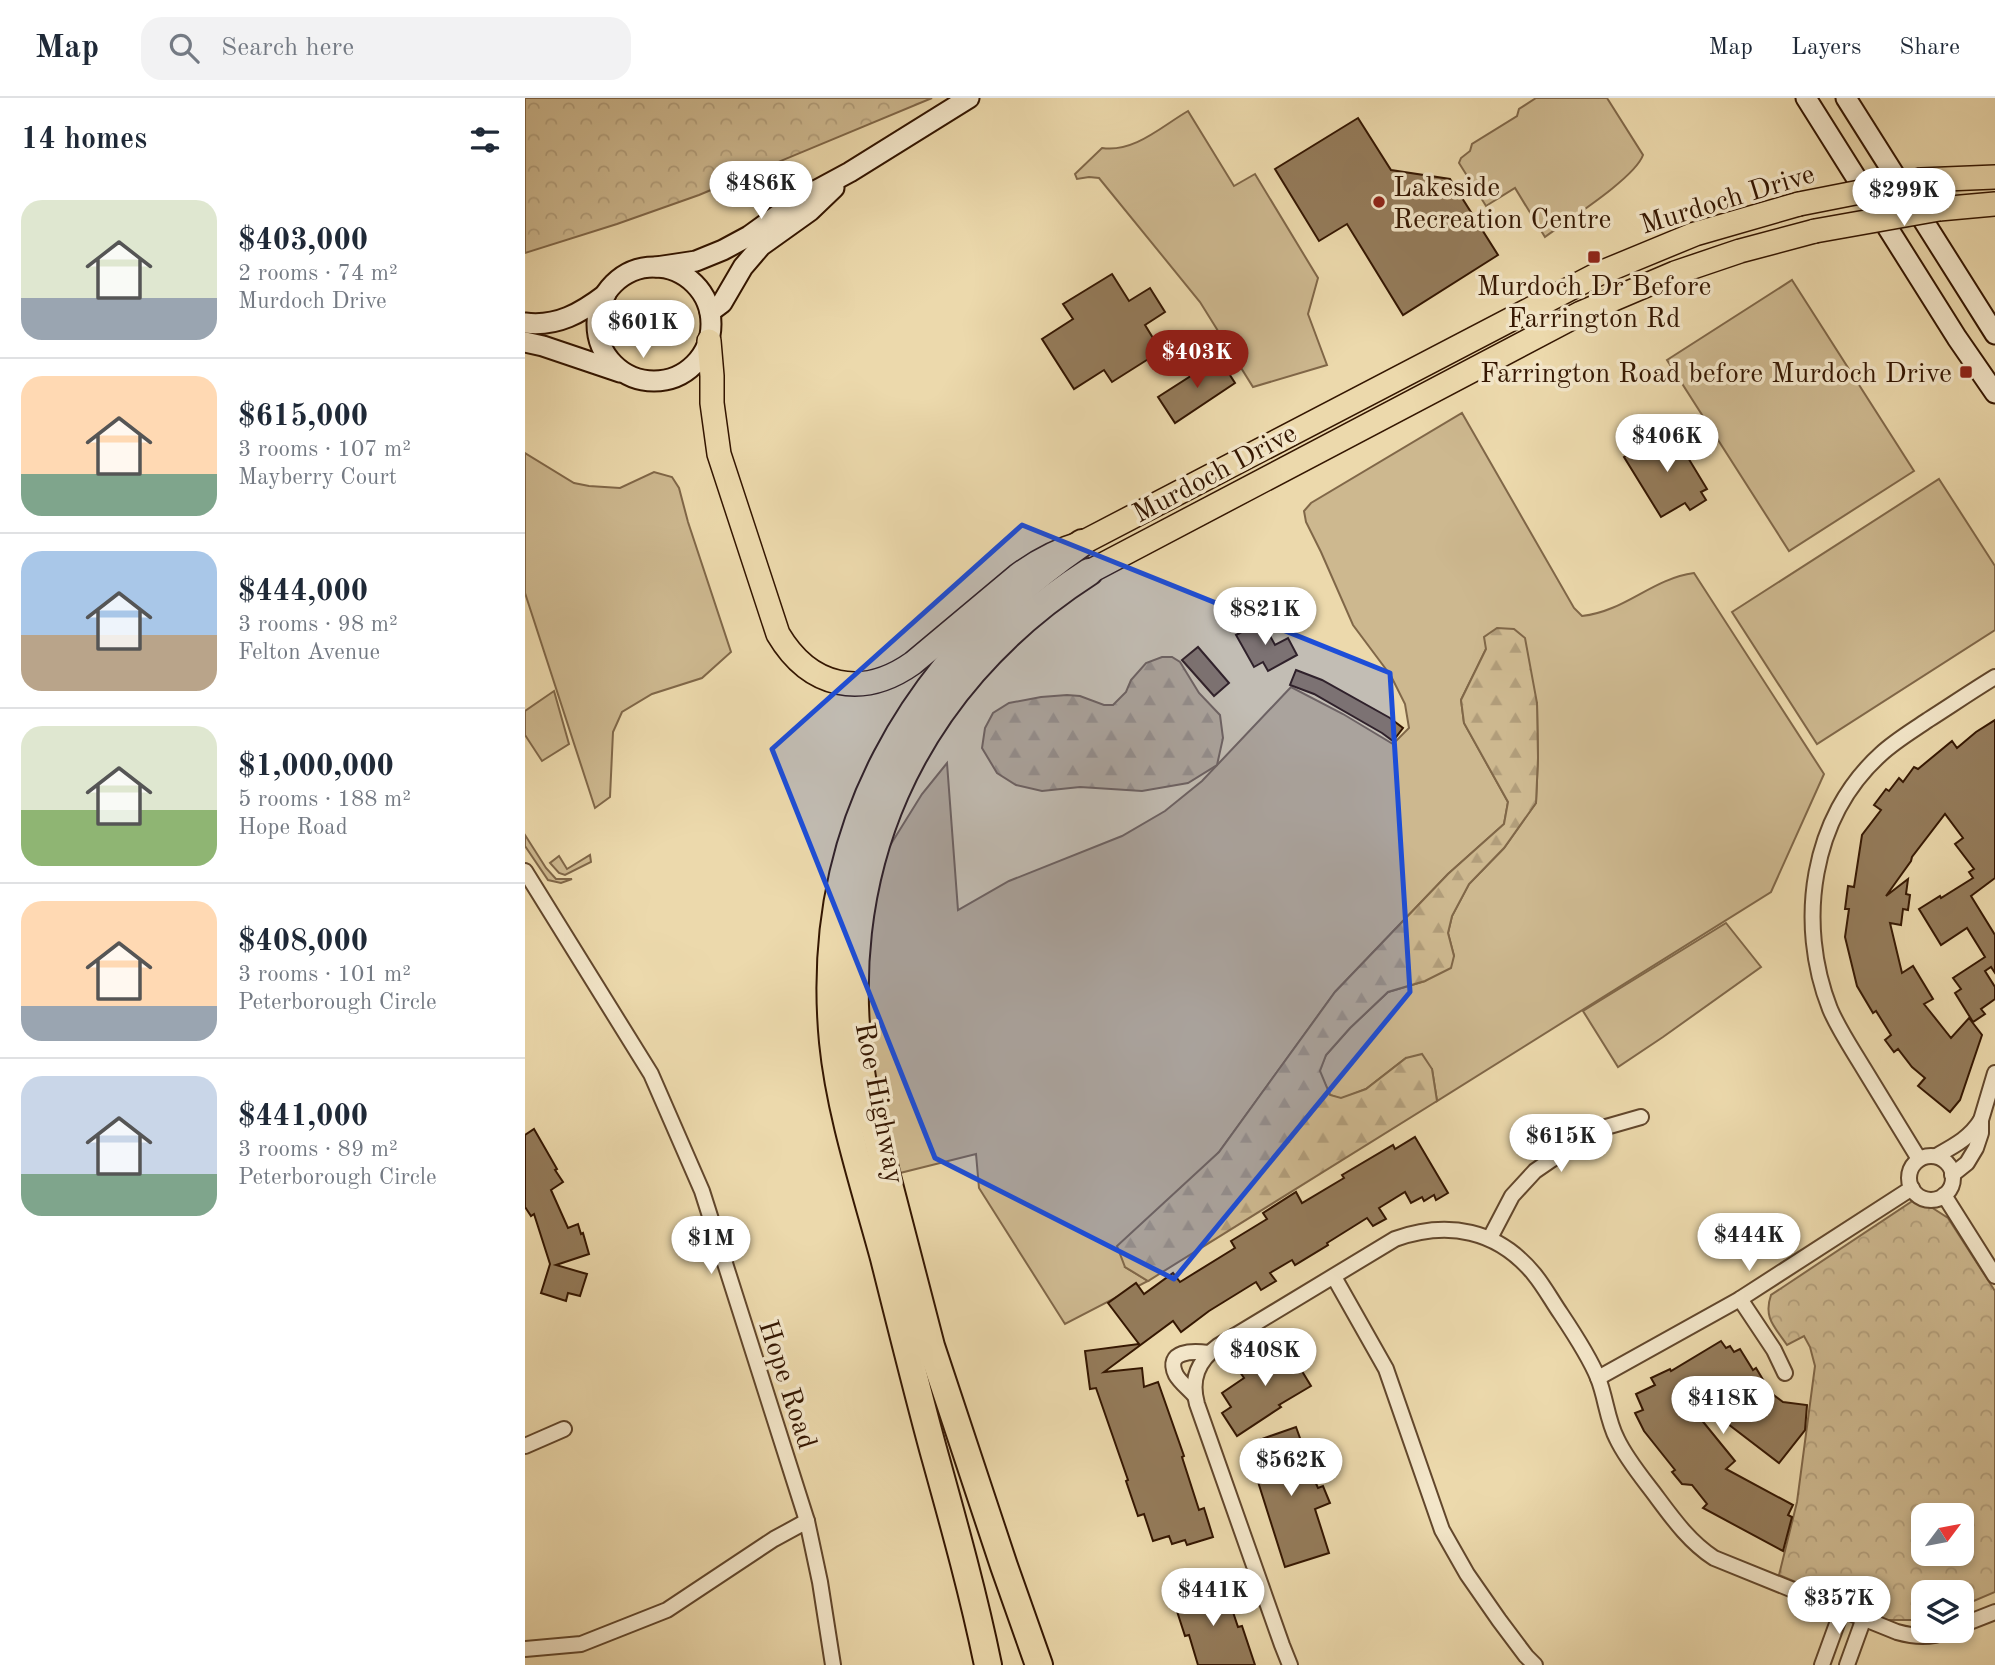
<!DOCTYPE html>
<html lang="en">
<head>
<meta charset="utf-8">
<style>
  :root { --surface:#fff; --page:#f2f2f3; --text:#1f2937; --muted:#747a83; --line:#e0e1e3; --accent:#8f2418 }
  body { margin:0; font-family:"Old Standard TT",serif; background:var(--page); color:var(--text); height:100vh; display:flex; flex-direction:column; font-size:26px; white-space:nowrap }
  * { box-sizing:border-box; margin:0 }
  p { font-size:23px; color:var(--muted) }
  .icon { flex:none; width:38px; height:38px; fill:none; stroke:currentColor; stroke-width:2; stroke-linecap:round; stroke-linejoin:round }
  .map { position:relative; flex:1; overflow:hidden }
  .details { display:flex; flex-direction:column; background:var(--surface); width:525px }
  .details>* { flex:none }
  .needle { width:46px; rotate:58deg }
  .fabs { position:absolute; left:1386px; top:1405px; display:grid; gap:14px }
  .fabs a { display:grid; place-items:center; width:63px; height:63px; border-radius:14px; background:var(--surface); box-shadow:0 4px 10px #0003; font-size:35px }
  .price { position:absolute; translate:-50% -60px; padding:0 16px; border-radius:24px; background:#fff; color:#222; font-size:23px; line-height:46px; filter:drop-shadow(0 2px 4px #0008) }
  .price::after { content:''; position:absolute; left:50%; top:42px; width:21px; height:16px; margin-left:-10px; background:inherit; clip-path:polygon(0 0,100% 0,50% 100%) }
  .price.current { background:var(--accent); color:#fff }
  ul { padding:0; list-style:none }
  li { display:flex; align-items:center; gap:21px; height:175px; padding:0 21px }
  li+li { border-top:2px solid var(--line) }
  li span { display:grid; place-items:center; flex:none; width:196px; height:140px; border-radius:21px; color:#555 }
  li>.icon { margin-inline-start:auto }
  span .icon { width:84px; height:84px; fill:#fffc; stroke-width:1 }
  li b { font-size:30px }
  h2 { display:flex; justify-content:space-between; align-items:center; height:84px; padding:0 21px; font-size:30px }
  header { display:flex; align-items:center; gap:42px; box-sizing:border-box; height:98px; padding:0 35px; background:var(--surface); border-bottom:2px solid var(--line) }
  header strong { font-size:33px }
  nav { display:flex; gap:38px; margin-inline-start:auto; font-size:24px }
  .search { width:490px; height:63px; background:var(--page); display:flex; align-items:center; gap:18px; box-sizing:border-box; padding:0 24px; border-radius:21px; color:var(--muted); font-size:26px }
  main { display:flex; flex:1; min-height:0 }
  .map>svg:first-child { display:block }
  .grass { fill:#cdb88f; stroke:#806748; stroke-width:2 }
  .forest { fill:url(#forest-firs); stroke:#806748; stroke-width:2 }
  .park { fill:url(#park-crowns); stroke:#806748; stroke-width:2; fill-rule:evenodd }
  .building { fill:#947b5a; stroke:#341601; stroke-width:2 }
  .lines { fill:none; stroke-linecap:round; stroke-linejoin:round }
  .street-casing { stroke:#62472c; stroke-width:18 }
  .secondary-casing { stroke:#341601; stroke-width:23 }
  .primary-casing { stroke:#341601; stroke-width:26 }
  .highway-casing { stroke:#341601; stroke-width:30 }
  .street { stroke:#f3e6c9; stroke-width:14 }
  .secondary { stroke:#f3e6c9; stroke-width:19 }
  .primary { stroke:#ecd9ac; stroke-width:23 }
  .highway { stroke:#ecd9ac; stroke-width:26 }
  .primary-bridge-casing { stroke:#341601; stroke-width:26; stroke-linecap:butt }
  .primary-bridge { stroke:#ecd9ac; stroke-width:23 }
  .marked { fill:#1d4ed8; fill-opacity:0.2; stroke:#1d4ed8; stroke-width:5; stroke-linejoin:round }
  .poi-dot { fill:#8f2418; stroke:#f3e6c9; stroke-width:2.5 }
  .labels { text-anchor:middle; stroke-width:7; stroke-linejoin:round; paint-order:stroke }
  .poi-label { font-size:28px; fill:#341601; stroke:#f3e6c9; text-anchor:start }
  .street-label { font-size:28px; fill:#341601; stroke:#f3e6c9 }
</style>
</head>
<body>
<header>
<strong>Map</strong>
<div class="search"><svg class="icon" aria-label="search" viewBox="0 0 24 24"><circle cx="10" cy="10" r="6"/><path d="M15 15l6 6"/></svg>Search here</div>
<nav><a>Map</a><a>Layers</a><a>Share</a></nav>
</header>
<main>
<section class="details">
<h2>14 homes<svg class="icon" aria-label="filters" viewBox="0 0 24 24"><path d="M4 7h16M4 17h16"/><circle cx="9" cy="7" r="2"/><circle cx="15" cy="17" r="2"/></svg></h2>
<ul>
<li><span style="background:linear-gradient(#dfe7d0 70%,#9aa5b1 0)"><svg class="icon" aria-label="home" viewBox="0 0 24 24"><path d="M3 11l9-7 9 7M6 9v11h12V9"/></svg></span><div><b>$403,000</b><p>2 rooms · 74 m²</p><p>Murdoch Drive</p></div></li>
<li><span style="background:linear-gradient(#ffd9b3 70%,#7fa58c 0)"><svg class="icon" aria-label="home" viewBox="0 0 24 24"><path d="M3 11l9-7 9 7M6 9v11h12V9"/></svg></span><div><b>$615,000</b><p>3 rooms · 107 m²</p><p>Mayberry Court</p></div></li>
<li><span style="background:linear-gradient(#a9c7e8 60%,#b9a48a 0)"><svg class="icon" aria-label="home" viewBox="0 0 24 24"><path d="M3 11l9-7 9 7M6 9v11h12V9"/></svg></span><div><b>$444,000</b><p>3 rooms · 98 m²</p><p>Felton Avenue</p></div></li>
<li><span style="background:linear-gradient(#dfe7d0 60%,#8fb573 0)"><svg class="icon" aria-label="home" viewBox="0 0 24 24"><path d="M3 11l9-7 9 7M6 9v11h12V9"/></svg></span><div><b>$1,000,000</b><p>5 rooms · 188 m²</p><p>Hope Road</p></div></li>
<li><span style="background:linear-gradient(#ffd9b3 75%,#9aa5b1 0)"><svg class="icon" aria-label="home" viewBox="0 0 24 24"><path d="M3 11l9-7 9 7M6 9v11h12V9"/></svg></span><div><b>$408,000</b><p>3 rooms · 101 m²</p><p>Peterborough Circle</p></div></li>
<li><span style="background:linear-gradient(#c9d6e8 70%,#7fa58c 0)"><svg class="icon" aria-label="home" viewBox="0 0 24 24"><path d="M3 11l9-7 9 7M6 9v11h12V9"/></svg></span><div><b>$441,000</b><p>3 rooms · 89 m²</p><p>Peterborough Circle</p></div></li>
</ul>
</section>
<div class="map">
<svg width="1470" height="1567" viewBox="0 0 1470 1567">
  <defs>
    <pattern id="forest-firs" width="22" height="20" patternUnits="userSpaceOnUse" patternTransform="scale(1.75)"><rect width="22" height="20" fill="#cdb88f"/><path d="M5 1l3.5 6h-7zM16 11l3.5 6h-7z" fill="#b19d7a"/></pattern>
    <pattern id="park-crowns" width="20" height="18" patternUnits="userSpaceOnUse" patternTransform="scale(1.75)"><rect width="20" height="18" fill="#cdb88f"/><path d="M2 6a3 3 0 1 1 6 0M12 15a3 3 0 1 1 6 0" fill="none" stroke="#b19d7a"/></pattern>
  </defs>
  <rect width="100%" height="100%" fill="#ecd9ac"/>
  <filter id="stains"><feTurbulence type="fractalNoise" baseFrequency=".00286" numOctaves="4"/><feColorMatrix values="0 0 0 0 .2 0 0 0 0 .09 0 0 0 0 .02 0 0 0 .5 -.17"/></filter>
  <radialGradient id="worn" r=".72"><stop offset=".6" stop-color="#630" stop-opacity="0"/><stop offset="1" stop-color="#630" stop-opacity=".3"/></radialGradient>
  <g class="grass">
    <path d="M1011,0h71l36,57c-8,23 -75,65 -98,82l-30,-49 -29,18 -27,-43 2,-5 9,-7 2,-7 45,-28 2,-7z"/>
    <path d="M663,13l46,75 21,-12 63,104 -10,36 19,51 -74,22 -53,-85 -101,-124 -10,-1 -12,2 -2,-5 27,-26c32,5 60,-22 86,-37z"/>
    <polygon points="1267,182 1389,373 1264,453 1142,262"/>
    <path d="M937,315l112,195 8,8c44,-5 69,-37 112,-43l130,201 -53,118 -334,209 -5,-32 -26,-11 -40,31 -25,10 -11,-4 -11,-24 7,-16 24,-27 38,-36 37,-11 29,-25 -6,-23 4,-17 17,-32 35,-36 32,-45 2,-45 -1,-55 -51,-54 -25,51 3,23 44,79 -4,22 -56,50 -113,118 -116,160 -94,115 23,14 -83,43 -86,-136 -3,-34 -76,19 -12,-34 -13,-52 -11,-104 17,-123 41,-66 25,-31 11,147 51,-29 113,-45 43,-25 37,-30 89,-94 52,27 50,30 16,-16 -4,-24 -14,-28 -38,-51 -32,-73 -15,-30 -2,-11 7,-8z"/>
    <polygon points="0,355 49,385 64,388 95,390 129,374 147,379 154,390 163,424 206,554 177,580 127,596 97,614 88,634 85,699 70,710 0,495"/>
    <polygon points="1414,381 1470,468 1470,532 1292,646 1207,514"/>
    <polygon points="29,593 44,646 17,663 0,637 0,613"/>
    <polygon points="0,737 21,770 31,781 47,781 36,785 23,782 0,748"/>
    <polygon points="65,757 66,764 40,777 34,775 25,765 34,758 42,771"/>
    <polygon points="1201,825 1236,869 1138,939 1093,969 1058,913"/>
  </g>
  <g class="forest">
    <polygon points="972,530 989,531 1000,540 1012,605 1013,660 1011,705 979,750 944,786 927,818 923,835 929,858 926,870 900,883 863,894 825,930 801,957 795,973 805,997 816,1000 841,991 881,960 897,956 907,971 912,1003 623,1183 600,1169 592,1148 694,1054 810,894 923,776 979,726 983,704 939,625 936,602 961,551 959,539"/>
    <polygon points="637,559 647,559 655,564 674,595 695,617 698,640 692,667 663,685 617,693 555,689 517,693 491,687 472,675 457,650 460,630 468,615 484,605 516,599 542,597 555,598 579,607 588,607 601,594 606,582 621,565"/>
  </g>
  <g class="park">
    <polygon points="0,0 407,0 174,97 92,126 0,155"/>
    <path d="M1392,1100l31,20 47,73v301l-33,14v-14h-39v28h-38l-106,-45 18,-73 18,-136 -5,-19 -6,-11 -17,9c-12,-18 -24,-27 -16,-50zM1398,1418h39v38h-39z"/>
  </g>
  <g class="building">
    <polygon points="833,20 866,72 925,81 973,157 878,217 822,126 794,143 750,71"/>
    <polygon points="587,176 604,203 625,190 640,214 620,227 636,253 587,284 579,272 549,291 517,241 548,221 538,206"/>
    <polygon points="694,260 710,285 650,325 633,299"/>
    <polygon points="1145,330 1182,391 1176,394 1181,402 1165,412 1160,405 1136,419 1099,359"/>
    <polygon points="737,523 750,547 763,540 772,557 743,573 738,564 729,569 711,537"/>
    <polygon points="673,549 704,585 689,598 657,562"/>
    <polygon points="771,572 797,582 865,620 878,630 868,643 857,635 789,596 765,587"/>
    <polygon points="1470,622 1470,780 1446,798 1470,837 1470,875 1466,869 1460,873 1470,889 1470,901 1456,911 1460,916 1448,924 1430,895 1436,891 1428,880 1460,859 1442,830 1416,847 1394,811 1415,798 1416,800 1448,780 1444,774 1449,771 1430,746 1438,740 1420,716 1387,759 1386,763 1361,798 1383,781 1381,796 1385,797 1383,812 1378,811 1376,827 1365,825 1377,875 1388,868 1408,901 1399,906 1426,940 1444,920 1457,937 1435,1002 1425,1014 1393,988 1400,980 1387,969 1373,951 1369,954 1360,942 1366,937 1351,913 1348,915 1332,888 1320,839 1324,811 1320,811 1323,788 1329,789 1337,737 1356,712 1349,707 1361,691 1364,693 1374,680 1378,684 1389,669 1393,671 1427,643 1432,650 1451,634"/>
    <polygon points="9,1031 32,1071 30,1072 38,1084 26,1092 43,1130 53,1126 56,1136 58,1135 64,1156 31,1167 62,1176 55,1198 43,1195 41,1203 16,1195 25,1166 9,1116 6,1118 0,1109 0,1037"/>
    <polygon points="890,1039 923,1095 911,1102 909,1097 899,1103 897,1099 886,1105 880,1094 854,1110 861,1121 848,1128 842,1120 802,1145 803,1147 770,1167 767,1162 745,1175 751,1183 736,1192 731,1184 684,1213 656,1234 648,1223 579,1274 617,1270 619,1289 633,1284 659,1358 657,1359 674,1412 679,1410 688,1439 662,1447 660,1442 647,1446 644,1438 628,1443 619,1416 613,1418 601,1383 603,1382 571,1290 565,1291 560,1253 614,1246 583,1205 611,1185 619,1196 648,1175 655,1184 710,1150 706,1143 742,1121 738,1115 771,1094 777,1105 819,1080 817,1077 868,1047 870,1051"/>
    <polygon points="766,1241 775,1257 769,1260 786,1288 754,1307 756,1309 712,1338 697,1315 706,1309 697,1295 719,1280 715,1274"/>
    <polygon points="1196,1243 1201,1250 1205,1248 1209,1254 1215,1251 1228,1272 1231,1270 1246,1295 1258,1304 1282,1307 1280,1332 1254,1365 1156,1290 1153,1293 1210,1363 1201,1371 1268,1407 1263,1417 1267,1419 1258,1453 1178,1410 1182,1406 1167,1387 1157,1386 1147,1374 1150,1372 1119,1333 1110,1315 1118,1312 1111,1296 1130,1287 1126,1280 1145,1271 1146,1273"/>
    <polygon points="771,1329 780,1354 775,1356 784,1382 789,1381 793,1390 798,1388 805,1405 790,1411 804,1455 760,1469 728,1368 738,1365 731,1343"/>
    <polygon points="698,1484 713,1529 717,1528 730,1567 673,1567 664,1537 660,1538 648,1501"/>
  </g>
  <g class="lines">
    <g class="street-casing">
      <g id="street">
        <polyline points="0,773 126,976 177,1093 282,1423 295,1484 308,1567"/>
        <path d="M1411,1058c18,-10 34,-18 45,-36"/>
        <circle cx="1406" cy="1080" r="22"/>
        <path d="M1394,1061c-18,-30 -37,-60 -55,-90 -12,-20 -25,-39 -34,-60 -34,-86 -19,-192 51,-255 14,-13 31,-23 47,-34 22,-14 44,-29 67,-43"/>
        <polyline points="1427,1077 1442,1065 1451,1050 1456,1035 1456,1022 1470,975"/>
        <polyline points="1419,1097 1470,1178"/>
        <polyline points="965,1140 987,1098 1010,1073 1026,1062 1081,1029 1116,1019"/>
        <polyline points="809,1179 861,1271 917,1432 942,1476 974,1522 1001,1558 1010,1567"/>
        <polyline points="1215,1201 1249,1252 1260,1275"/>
        <polyline points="1073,1280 1215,1201 1387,1090"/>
        <path d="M670,1298c-6,-7 -15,-14 -19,-21 -12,-25 18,-24 32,-22"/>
        <polyline points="0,1348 39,1331"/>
        <polyline points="1437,1527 1470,1514"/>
        <polyline points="0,1551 56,1546 142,1512 249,1441 282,1423"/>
        <path d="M765,1567l-8,-20 -85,-241c-7,-25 1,-43 21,-58l177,-107c53,-19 103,-9 139,35 10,12 18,27 27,40 12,18 29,44 37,64 8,20 9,42 19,61 9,19 23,36 36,53 18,24 35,49 61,66l183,74c18,5 33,6 51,-1"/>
        <polyline points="1297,1567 1317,1512"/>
        <polyline points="1322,1567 1339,1520"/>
      </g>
    </g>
    <g class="secondary-casing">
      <g id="secondary">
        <polyline points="1281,0 1432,240 1470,295"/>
        <polyline points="1321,0 1470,236"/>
        <polyline points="131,169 171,163 198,152 224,138 275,101 325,74 444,0"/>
        <circle cx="129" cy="226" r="57"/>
        <polyline points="185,214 197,205 218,169 236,148 285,113 309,90"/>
        <path d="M0,225c32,4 56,-10 81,-29"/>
        <polyline points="0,244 18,248 95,274"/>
      </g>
    </g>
    <g class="primary-casing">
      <g id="primary">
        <polyline points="1396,82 1470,79"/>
        <polyline points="1414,111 1470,106"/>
        <path d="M184,243l3,35v27l7,51 59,180c32,54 84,65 135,29l104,-87c20,-15 41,-26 65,-33l516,-269 97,-40 104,-30"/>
        <polyline points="564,474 1056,215 1150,175 1215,153 1290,133"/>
      </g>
    </g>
    <g class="highway-casing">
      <g id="highway">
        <path d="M463,1567c-15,-73 -35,-144 -55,-216 -17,-63 -33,-127 -49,-191 -19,-70 -44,-145 -51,-216 -20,-211 79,-381 249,-499"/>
        <path d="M514,1567l-35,-99 -73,-220 -68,-262c-36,-209 47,-397 226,-512"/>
      </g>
    </g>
    <use href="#street" class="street"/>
    <use href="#secondary" class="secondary"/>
    <use href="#primary" class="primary"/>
    <use href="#highway" class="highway"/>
    <g class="primary-bridge-casing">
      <g id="primary-bridge">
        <polyline points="1274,106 1396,82"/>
        <polyline points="1290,133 1414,111"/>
      </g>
    </g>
    <use href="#primary-bridge" class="primary-bridge"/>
  </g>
  <path class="marked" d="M497,427l368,148 20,319 -236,287 -239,-121 -163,-409z"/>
  <g class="poi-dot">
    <circle cx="854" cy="104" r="7"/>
    <rect x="1062" y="152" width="14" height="14" rx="3.5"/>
    <rect x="1434" y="267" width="14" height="14" rx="3.5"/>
  </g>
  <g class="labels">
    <g class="poi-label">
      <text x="868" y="98">Lakeside<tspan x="868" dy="32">Recreation Centre</tspan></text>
      <text x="1069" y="197" text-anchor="middle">Murdoch Dr Before<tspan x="1069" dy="32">Farrington Rd</tspan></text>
      <text x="1427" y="284" text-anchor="end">Farrington Road before Murdoch Drive</text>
    </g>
    <g class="street-label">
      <text transform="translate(1202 100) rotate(-17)" y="10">Murdoch Drive</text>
      <text transform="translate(689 374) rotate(-28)" y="10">Murdoch Drive</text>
      <text transform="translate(356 1005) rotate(79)" y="10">Roe Highway</text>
      <text transform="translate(264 1286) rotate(72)" y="10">Hope Road</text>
    </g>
  </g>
  <rect width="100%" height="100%" filter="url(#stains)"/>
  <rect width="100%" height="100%" fill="url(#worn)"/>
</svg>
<div class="fabs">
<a><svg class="needle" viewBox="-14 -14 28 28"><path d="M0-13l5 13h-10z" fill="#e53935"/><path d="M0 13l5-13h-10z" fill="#747a83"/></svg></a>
<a><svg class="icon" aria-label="layers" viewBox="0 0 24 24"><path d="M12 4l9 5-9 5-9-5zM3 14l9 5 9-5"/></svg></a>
</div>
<b class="price" style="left:236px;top:123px">$486K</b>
<b class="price" style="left:1379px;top:130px">$299K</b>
<b class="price" style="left:118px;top:262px">$601K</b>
<b class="price current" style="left:672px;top:292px">$403K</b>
<b class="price" style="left:1142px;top:376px">$406K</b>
<b class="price" style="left:740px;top:549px">$821K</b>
<b class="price" style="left:1036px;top:1076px">$615K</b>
<b class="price" style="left:1224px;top:1175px">$444K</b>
<b class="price" style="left:186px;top:1178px">$1M</b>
<b class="price" style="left:740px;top:1290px">$408K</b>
<b class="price" style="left:1198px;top:1338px">$418K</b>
<b class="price" style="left:766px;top:1400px">$562K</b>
<b class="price" style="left:688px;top:1530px">$441K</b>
<b class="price" style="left:1314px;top:1538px">$357K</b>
</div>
</main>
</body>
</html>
